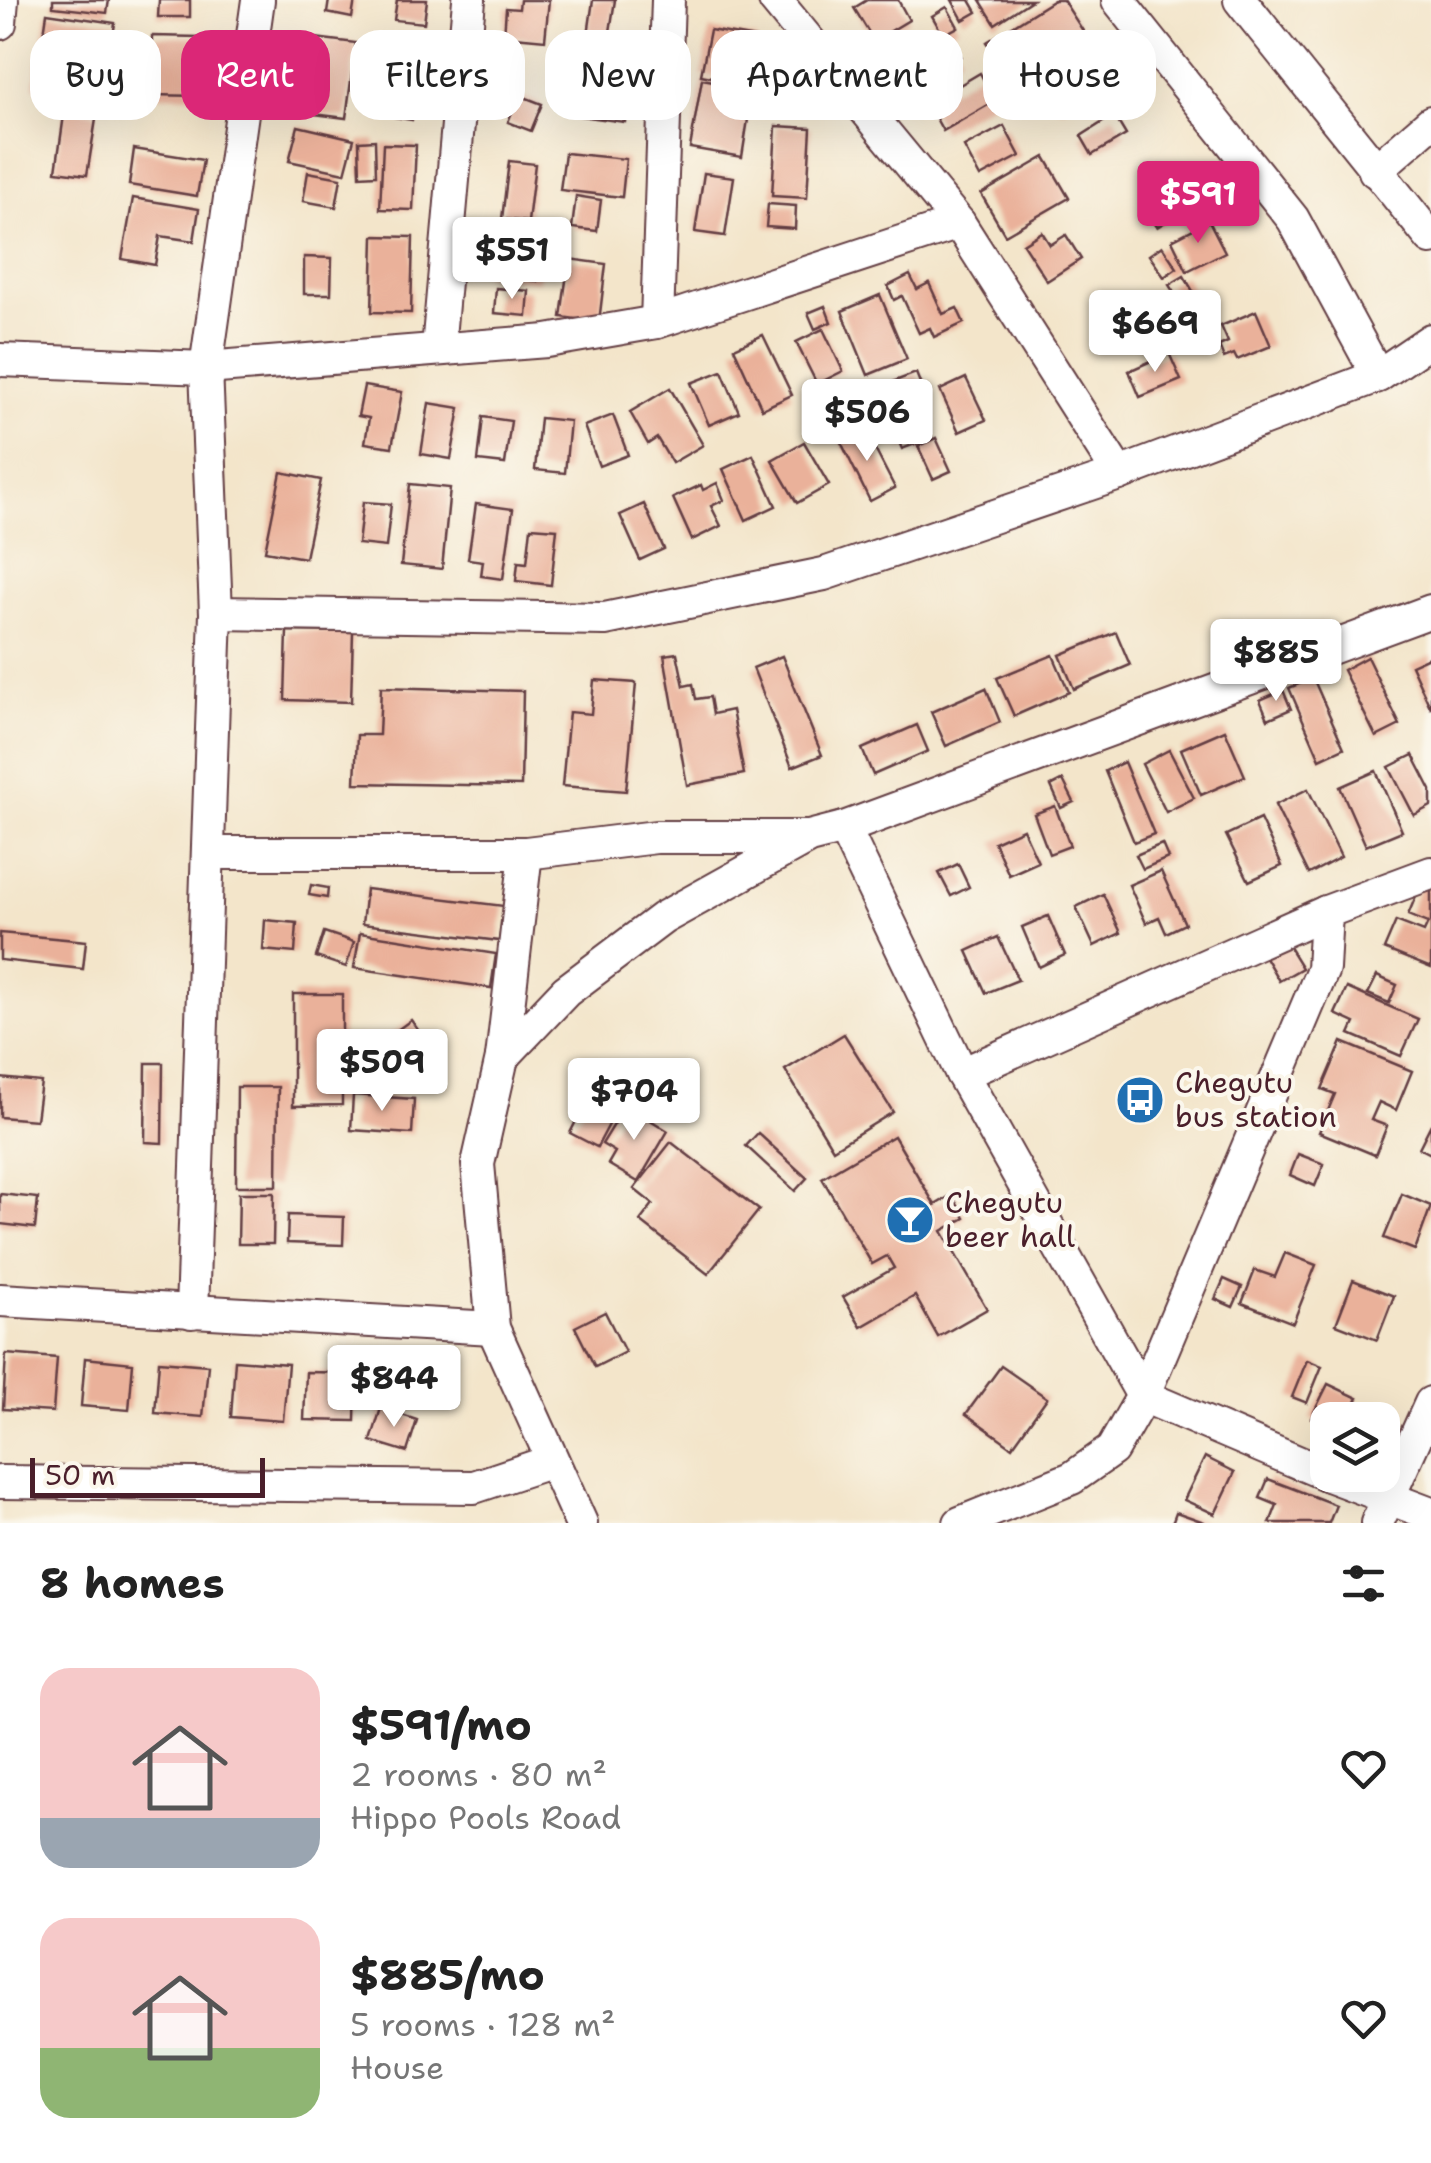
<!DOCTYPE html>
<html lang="en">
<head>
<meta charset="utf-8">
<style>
  :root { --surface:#fff; --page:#f6f6f6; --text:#222; --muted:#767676; --accent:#db2777 }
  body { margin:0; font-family:"Shantell Sans",sans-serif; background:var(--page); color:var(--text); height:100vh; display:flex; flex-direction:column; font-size:38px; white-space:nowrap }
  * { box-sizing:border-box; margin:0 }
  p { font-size:32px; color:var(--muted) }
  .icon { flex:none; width:55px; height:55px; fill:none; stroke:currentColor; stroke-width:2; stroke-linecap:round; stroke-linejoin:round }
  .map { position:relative; height:1523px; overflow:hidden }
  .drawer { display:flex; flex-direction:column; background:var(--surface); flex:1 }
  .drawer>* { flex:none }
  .hud { position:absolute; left:30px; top:30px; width:1372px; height:90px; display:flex; gap:20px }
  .fabs { position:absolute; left:1310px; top:1402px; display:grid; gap:20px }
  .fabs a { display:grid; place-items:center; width:90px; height:90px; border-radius:20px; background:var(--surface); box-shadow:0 10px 40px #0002; font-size:50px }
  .scale { position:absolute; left:30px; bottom:25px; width:235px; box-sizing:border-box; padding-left:10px; border:5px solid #4a1f2b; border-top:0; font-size:28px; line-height:35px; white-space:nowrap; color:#4a1f2b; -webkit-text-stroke:8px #fbf7ec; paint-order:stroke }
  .price { position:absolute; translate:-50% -85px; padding:0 22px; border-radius:10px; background:#fff; color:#222; font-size:32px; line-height:65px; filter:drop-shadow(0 2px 5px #0008) }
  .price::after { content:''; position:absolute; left:50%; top:60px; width:30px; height:22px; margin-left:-15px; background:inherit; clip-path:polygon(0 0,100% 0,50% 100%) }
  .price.selected { background:var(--accent); color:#fff }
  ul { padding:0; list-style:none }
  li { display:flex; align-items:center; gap:30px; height:250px; padding:0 40px }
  li span { display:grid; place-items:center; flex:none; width:280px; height:200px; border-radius:30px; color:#555 }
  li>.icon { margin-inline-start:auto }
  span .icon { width:120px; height:120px; fill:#fffc; stroke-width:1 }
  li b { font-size:42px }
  h2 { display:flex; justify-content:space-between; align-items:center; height:120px; padding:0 40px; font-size:42px }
  .chip { padding:0 35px; border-radius:30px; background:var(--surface); box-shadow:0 10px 40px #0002; font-size:35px; line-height:90px }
  .chip.selected { background:var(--accent); color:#fff }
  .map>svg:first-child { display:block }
  .building { fill:#eab19a }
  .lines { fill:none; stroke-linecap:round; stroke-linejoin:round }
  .minor-casing { stroke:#633d43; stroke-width:36 }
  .minor { stroke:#fff; stroke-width:32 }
  .labels { text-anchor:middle; stroke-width:8; stroke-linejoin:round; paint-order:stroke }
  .poi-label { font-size:30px; fill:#4a1f2b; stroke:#fbf7ec; text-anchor:start }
</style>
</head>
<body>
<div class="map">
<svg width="1431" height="1523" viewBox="0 0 1431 1523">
  <rect width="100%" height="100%" fill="#fbf7ec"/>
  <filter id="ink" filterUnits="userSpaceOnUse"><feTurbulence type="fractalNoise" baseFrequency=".01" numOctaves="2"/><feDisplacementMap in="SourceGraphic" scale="20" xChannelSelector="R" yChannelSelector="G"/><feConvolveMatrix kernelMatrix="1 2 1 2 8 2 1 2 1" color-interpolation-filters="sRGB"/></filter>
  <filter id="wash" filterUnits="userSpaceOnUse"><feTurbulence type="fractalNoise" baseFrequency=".0048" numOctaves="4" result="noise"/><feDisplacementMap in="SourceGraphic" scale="40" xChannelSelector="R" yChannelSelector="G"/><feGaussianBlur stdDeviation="2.25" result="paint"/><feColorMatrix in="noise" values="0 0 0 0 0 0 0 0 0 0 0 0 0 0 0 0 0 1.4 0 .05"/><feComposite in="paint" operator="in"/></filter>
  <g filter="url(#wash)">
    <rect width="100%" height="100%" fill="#f3e5ca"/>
    <g id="blocks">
      <g class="building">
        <polygon points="53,0 109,0 107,13 53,7"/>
        <polygon points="159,0 190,0 190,17 158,17"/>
        <polygon points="329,0 355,0 352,18 327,13"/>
        <polygon points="397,0 427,0 424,23 394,20"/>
        <polygon points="520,0 549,0 545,40 504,36 506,8 519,9"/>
        <polygon points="593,0 615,0 609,38 588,35"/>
        <polygon points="867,0 898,0 909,20 874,41 854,8"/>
        <polygon points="952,0 970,0 977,12 963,20"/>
        <polygon points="980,0 1032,0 995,24"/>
        <polygon points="1054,0 1063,0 1087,37 1039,67 1044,76 1018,92 1004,69 1019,60 1015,53 1000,62 987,42"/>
        <polygon points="947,7 958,27 943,35 932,16"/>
        <polygon points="47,13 115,23 110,57 42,47"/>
        <polygon points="710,30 756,38 748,84 701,75"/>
        <polygon points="931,35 936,42 948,35 961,56 916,84 923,95 907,105 894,83 906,76 892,52"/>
        <polygon points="152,36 201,37 199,96 151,95"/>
        <polygon points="299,36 356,43 346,118 290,111 295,78 324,82 325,74 295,70"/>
        <polygon points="395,47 440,55 435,87 418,84 412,120 383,115"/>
        <polygon points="1091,48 1102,65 1091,72 1081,55"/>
        <polygon points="38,55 104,64 100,95 34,87"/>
        <polygon points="588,63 632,69 625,122 580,116"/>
        <polygon points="1081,64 1096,90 1061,110 1046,85"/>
        <polygon points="980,73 995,101 943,131 928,104"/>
        <polygon points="702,79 753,88 742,157 690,148"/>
        <polygon points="519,95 542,104 531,131 508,122"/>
        <polygon points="65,108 97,113 87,175 56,171"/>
        <polygon points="1114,115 1126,135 1092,155 1081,136"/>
        <polygon points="298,126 354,139 345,173 289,161"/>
        <polygon points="776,126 811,128 807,198 772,196"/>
        <polygon points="1004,126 1020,156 980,177 964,147"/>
        <polygon points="375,140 376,175 360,176 359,141"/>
        <polygon points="383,144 416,145 413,210 380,209"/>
        <polygon points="134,149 203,160 197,196 129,185"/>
        <polygon points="565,153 626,159 622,197 560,190"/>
        <polygon points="1045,157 1069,198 1005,235 981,194"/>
        <polygon points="509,161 535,164 528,222 502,219"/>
        <polygon points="1195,168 1211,194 1157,227 1141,200"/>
        <polygon points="308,172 341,178 336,207 303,201"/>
        <polygon points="704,173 734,177 725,236 695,232"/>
        <polygon points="576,196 601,200 597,231 572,228"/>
        <polygon points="133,198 199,209 194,241 160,236 155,265 122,259"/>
        <polygon points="768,204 796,206 795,229 766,227"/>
        <polygon points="1209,221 1225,252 1187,271 1172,240"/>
        <polygon points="1042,232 1050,245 1066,235 1081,259 1047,281 1023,244"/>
        <polygon points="374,236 413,237 411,313 372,312"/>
        <polygon points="487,236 543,243 538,281 482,274"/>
        <polygon points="1162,246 1177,268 1164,277 1149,255"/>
        <polygon points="304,257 332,258 331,294 304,294"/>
        <polygon points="569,259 606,264 599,322 561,317"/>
        <polygon points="910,275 917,289 929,283 943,314 957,308 964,323 934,337 930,328 919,333 902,296 894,300 888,286"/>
        <polygon points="1184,276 1200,303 1186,312 1169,285"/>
        <polygon points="496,288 529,291 527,316 494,313"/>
        <polygon points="880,295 907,359 868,375 842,311"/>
        <polygon points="825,306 831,322 815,329 808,313"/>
        <polygon points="1256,311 1271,346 1237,360 1234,354 1224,358 1219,346 1228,342 1221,326"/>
        <polygon points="823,329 843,371 817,384 796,342"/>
        <polygon points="763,335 792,395 762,409 734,348"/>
        <polygon points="1169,353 1181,380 1140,397 1129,371"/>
        <polygon points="722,371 739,412 709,425 691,383"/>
        <polygon points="916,373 922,388 901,397 895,381"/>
        <polygon points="966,378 986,420 959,432 940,390"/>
        <polygon points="364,386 402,392 392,447 365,443 369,418 358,416"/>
        <polygon points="670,388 703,445 672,463 657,438 648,444 630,412"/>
        <polygon points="862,396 869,413 851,421 843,405"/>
        <polygon points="910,402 926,440 902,449 886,413"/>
        <polygon points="429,403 460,408 451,459 421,454"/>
        <polygon points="613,415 628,455 599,466 584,426"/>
        <polygon points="483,417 511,421 505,464 478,461"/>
        <polygon points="540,418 570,421 565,473 535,470"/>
        <polygon points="863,426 895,488 870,501 839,438"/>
        <polygon points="936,438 951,471 933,479 918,446"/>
        <polygon points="804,442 829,485 797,503 772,460"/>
        <polygon points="753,455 776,506 746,520 723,469"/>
        <polygon points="281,472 321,480 305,558 265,551"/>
        <polygon points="717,483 724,500 711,506 721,526 692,540 673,498 701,485 703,490"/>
        <polygon points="410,484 450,488 442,569 401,565"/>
        <polygon points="363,502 391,504 386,547 358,544"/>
        <polygon points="476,504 513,509 503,579 481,576 483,561 468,559"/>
        <polygon points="644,504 664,549 640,560 620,515"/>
        <polygon points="531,527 557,529 551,585 516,581 518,562 527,563"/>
        <polygon points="287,631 353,632 351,702 285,700"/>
        <polygon points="1116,632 1130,665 1074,689 1060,655"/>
        <polygon points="677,653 684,686 693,684 696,699 710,697 713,714 732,710 744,774 687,785 664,655"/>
        <polygon points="1053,655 1069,692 1014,716 997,678"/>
        <polygon points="782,656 822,755 792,767 753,668"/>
        <polygon points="1431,656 1431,709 1411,665"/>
        <polygon points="1367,657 1400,725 1376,737 1343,670"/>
        <polygon points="1313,678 1344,748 1320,759 1289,688"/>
        <polygon points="594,680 636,683 626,791 562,786 569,712 591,714"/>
        <polygon points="381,687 523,691 521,786 355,783 357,735 379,735"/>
        <polygon points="986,688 1000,722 946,746 931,712"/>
        <polygon points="1283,690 1291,709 1268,719 1260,700"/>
        <polygon points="917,725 928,751 873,775 862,749"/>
        <polygon points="1225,730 1245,776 1201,795 1181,749"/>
        <polygon points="1169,750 1194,798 1166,812 1142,764"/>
        <polygon points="1413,755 1431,790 1431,806 1414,815 1389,767"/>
        <polygon points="1124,762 1154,834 1134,842 1105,771"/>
        <polygon points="1376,771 1402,831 1366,846 1340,787"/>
        <polygon points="1063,780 1074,802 1061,808 1051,786"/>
        <polygon points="1308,789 1341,857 1309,874 1275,805"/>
        <polygon points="1055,806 1070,846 1049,854 1034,814"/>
        <polygon points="1260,819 1282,866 1249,881 1226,835"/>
        <polygon points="1023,829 1038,862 1009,875 994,842"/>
        <polygon points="1162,844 1168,858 1143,869 1136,855"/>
        <polygon points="958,864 969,887 951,896 939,873"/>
        <polygon points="1161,871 1185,924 1166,933 1159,917 1146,923 1129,885"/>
        <polygon points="1423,879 1431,883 1431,968 1384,949 1396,921 1424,932 1428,923 1408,915"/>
        <polygon points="311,885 328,888 327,898 309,895"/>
        <polygon points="366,889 504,906 499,941 362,924"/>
        <polygon points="1103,894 1121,933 1094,946 1076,907"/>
        <polygon points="1048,916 1065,955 1039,967 1022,927"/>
        <polygon points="265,920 297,923 295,953 263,950"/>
        <polygon points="324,932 354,942 346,967 316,957"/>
        <polygon points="0,933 86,941 83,969 0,960"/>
        <polygon points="360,933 496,954 491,988 354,968"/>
        <polygon points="998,937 1018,980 986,993 967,951"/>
        <polygon points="1284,939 1302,968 1279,981 1262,952"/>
        <polygon points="1377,976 1397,985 1389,1003 1368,994"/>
        <polygon points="1347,988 1418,1019 1401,1056 1350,1034 1355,1023 1335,1014"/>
        <polygon points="293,994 342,994 342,1105 293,1106"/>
        <polygon points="411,1020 430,1047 382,1082 363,1055"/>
        <polygon points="844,1034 893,1112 833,1149 785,1070"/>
        <polygon points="1342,1042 1412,1071 1396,1110 1379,1102 1371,1120 1387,1126 1375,1155 1319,1132 1335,1094 1322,1089"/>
        <polygon points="146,1063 163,1063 162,1143 145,1142"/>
        <polygon points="0,1078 41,1082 36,1120 0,1117"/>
        <polygon points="237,1087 278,1087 277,1186 236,1186"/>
        <polygon points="353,1095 414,1099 412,1134 351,1130"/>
        <polygon points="587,1100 614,1115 597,1147 570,1133"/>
        <polygon points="626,1105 668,1131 638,1182 608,1164 615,1152 602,1144"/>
        <polygon points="1431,1124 1431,1154 1419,1148"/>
        <polygon points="758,1133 807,1178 795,1191 746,1146"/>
        <polygon points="894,1136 935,1205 952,1195 965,1218 942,1231 987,1309 938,1337 915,1296 861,1327 843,1297 894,1268 887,1256 872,1264 822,1178"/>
        <polygon points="671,1142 759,1210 708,1274 640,1221 653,1204 634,1189"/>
        <polygon points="1298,1154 1324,1164 1315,1186 1290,1175"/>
        <polygon points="239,1193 274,1193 273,1244 238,1244"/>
        <polygon points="0,1194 38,1198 35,1228 0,1224"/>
        <polygon points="1402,1194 1431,1206 1415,1250 1384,1238"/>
        <polygon points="288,1215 344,1217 343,1245 287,1243"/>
        <polygon points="1285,1253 1316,1265 1293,1323 1242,1303 1255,1270 1275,1277"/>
        <polygon points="1224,1279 1242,1287 1233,1307 1215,1299"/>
        <polygon points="1353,1280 1394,1296 1377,1340 1336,1324"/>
        <polygon points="605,1312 625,1352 595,1367 575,1327"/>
        <polygon points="6,1354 57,1358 53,1412 3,1409"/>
        <polygon points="85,1358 133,1363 129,1410 81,1406"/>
        <polygon points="235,1360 288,1364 283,1421 231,1417"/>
        <polygon points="1307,1360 1322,1366 1307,1403 1292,1397"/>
        <polygon points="159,1361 208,1365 203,1417 155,1413"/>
        <polygon points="1001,1366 1047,1398 1012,1447 966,1414"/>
        <polygon points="386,1368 441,1376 436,1406 382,1399"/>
        <polygon points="306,1372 356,1373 355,1421 304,1420"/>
        <polygon points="1328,1384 1358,1398 1346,1420 1328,1420 1328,1426 1311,1418"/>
        <polygon points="381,1408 417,1420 407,1452 371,1441"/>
        <polygon points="1205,1457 1235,1472 1215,1514 1184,1500"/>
        <polygon points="1268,1479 1336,1505 1329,1523 1270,1523 1277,1505 1260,1498"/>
        <polygon points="1176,1512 1204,1522 1204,1523 1172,1523"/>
      </g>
    </g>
  </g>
  <g filter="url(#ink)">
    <use href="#blocks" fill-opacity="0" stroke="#633d43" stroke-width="2.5"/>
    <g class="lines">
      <g class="minor-casing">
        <g id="minor">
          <polyline points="775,0 959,223 1119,474"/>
          <polyline points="1118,0 1293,219 1378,376"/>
          <polyline points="1240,0 1431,238"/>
          <polyline points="0,23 2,0"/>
          <polyline points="1375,171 1431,122"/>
          <polyline points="657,322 668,0"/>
          <polyline points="438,349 469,0"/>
          <polyline points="0,360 206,368 547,341 657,322 959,223"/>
          <polyline points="216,613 605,619 824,574 1119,474 1378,376 1431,340"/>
          <polyline points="844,828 962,1074 1143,1396 1328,1475"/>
          <polyline points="208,853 526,853 502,1058"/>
          <polyline points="526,853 656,837 806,837"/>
          <polyline points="962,1074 1326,912 1431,873"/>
          <polyline points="0,1300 493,1328"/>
          <polyline points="192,1312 216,613 206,368 258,0"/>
          <polyline points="1328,1475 1431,1514"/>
          <polyline points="0,1482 474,1487 552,1461"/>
          <polyline points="581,1523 493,1328 478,1164 502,1058 566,991 663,918 809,837 844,828 1431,611"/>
          <polyline points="960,1523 1072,1478 1112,1450 1143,1396 1323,969 1326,912"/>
          <polyline points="1377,1523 1431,1403"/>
        </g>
      </g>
      <use href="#minor" class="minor"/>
    </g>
  </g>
  <defs>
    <g id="bus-disc" transform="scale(2.5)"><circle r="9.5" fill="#1f6fb2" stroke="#fbf7ec"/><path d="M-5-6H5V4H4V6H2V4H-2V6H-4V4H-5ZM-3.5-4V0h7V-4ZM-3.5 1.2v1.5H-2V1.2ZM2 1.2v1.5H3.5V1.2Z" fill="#fff"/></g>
    <g id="bar-disc" transform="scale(2.5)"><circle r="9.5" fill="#1f6fb2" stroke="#fbf7ec"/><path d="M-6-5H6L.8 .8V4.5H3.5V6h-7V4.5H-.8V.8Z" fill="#fff"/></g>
  </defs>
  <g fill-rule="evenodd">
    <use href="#bus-disc" x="1140" y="1100"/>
    <use href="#bar-disc" x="910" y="1220"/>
  </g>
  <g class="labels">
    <g class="poi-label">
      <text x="1175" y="1093">Chegutu<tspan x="1175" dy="34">bus station</tspan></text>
      <text x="945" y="1213">Chegutu<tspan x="945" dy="34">beer hall</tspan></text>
    </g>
  </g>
</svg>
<div class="fabs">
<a><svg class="icon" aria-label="layers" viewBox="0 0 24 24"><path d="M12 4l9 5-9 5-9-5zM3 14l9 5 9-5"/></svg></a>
</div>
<div class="scale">50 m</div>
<b class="price selected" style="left:1198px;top:246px">$591</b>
<b class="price" style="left:512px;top:302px">$551</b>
<b class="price" style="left:1155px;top:375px">$669</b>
<b class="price" style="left:867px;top:464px">$506</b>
<b class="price" style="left:1276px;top:704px">$885</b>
<b class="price" style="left:382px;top:1114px">$509</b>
<b class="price" style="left:634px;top:1143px">$704</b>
<b class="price" style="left:394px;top:1430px">$844</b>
<div class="hud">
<a class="chip">Buy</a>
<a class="chip selected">Rent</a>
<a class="chip">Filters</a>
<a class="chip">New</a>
<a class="chip">Apartment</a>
<a class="chip">House</a>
</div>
</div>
<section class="drawer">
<h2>8 homes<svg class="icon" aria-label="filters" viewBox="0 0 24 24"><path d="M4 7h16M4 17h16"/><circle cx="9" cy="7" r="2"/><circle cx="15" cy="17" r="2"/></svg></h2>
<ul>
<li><span style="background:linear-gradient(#f6c9c9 75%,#9aa5b1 0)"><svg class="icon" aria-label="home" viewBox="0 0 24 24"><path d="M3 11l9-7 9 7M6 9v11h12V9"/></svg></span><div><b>$591/mo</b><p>2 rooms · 80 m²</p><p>Hippo Pools Road</p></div><svg class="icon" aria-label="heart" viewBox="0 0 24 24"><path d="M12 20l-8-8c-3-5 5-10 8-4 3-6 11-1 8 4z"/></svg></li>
<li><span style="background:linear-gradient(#f6c9c9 65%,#8fb573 0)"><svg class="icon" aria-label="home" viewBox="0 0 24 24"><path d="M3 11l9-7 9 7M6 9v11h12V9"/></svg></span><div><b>$885/mo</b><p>5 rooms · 128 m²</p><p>House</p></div><svg class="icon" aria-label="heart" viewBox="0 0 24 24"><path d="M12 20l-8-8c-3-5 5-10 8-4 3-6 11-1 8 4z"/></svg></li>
</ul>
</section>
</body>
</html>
